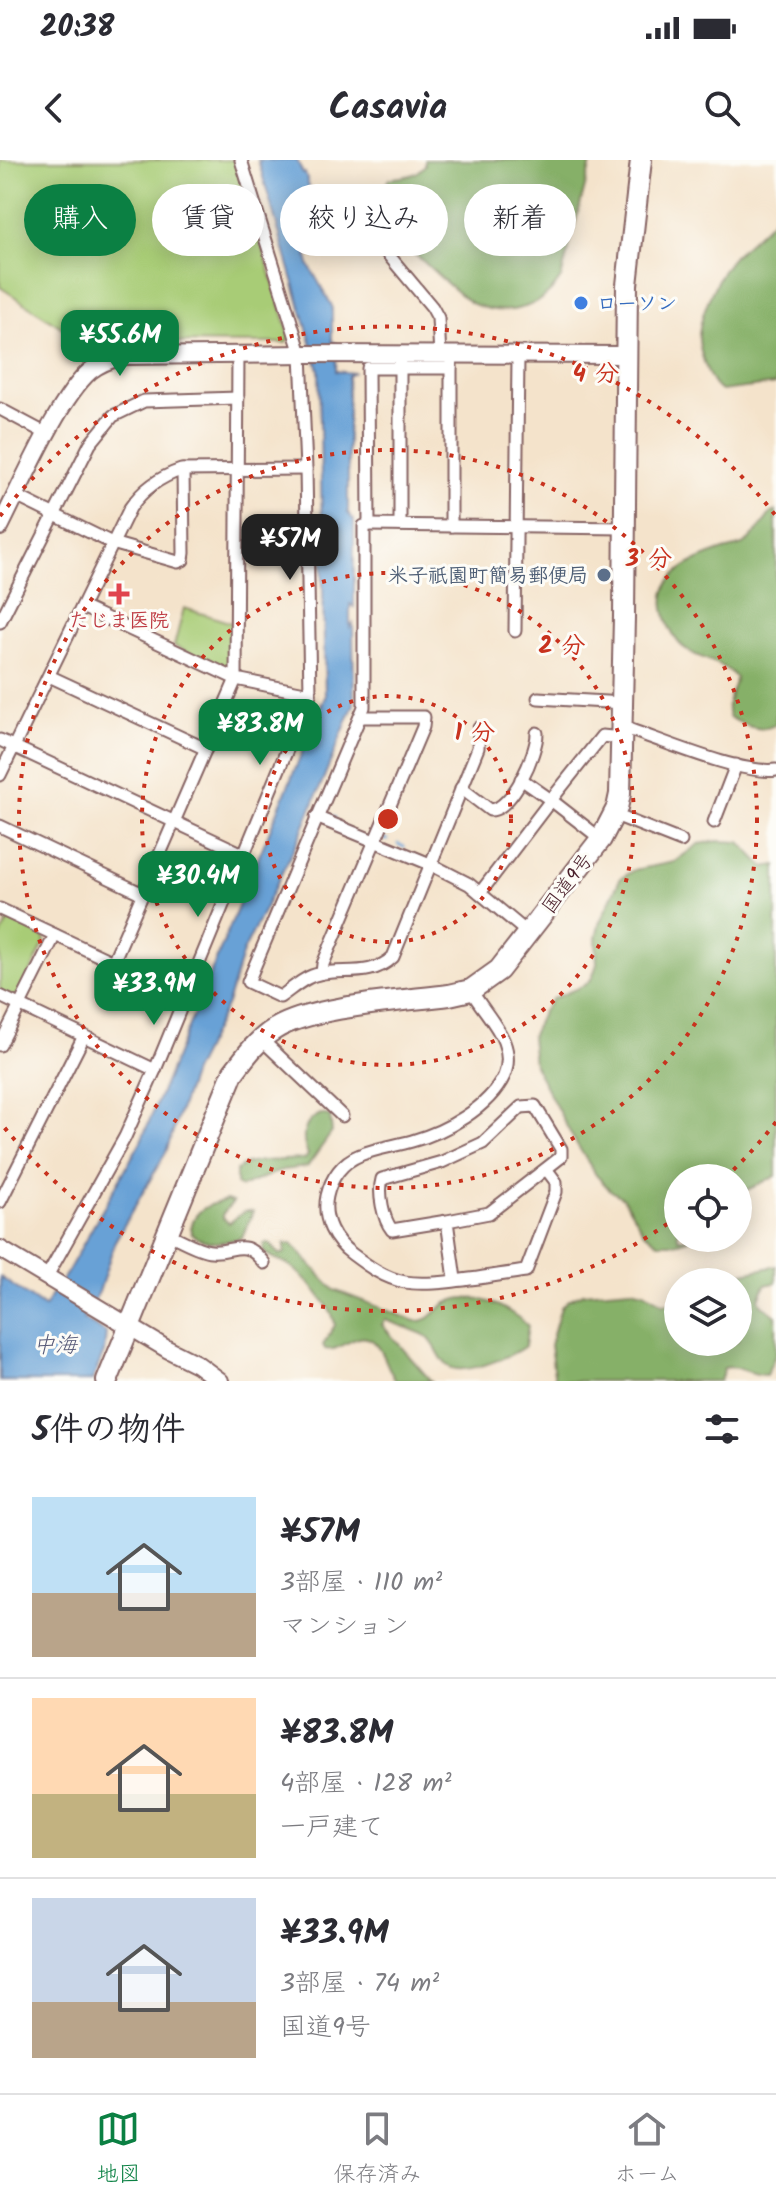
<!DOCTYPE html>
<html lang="ja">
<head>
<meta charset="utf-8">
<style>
  :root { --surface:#fff; --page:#f7f7f7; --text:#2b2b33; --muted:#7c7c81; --line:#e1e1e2; --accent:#0b8043 }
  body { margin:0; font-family:Kalam,"Klee One",sans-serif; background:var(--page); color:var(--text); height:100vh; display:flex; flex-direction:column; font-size:30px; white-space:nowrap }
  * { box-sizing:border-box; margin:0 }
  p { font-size:26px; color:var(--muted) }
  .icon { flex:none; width:44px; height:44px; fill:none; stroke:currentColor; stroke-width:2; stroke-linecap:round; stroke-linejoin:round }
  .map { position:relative; height:1221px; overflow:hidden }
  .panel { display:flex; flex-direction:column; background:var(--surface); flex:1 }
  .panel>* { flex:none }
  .banner { position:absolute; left:24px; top:24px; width:728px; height:72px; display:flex; gap:16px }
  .buttons { position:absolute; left:664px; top:1004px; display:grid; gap:16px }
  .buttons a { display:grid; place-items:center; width:88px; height:88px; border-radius:50%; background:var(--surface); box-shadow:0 4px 20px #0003; font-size:40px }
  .price { position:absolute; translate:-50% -68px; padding:0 18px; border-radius:16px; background:var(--accent); color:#fff; font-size:26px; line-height:52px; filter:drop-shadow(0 2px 4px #0008) }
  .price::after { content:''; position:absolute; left:50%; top:48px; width:24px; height:18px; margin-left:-12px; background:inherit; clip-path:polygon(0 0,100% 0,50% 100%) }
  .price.on { background:#222; color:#fff }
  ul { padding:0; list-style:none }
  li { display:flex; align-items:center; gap:24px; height:200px; padding:0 32px }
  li+li { border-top:2px solid var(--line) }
  li span { display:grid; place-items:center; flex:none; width:224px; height:160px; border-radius:0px; color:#555 }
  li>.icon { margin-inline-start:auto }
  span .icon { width:96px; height:96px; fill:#fffc; stroke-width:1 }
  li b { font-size:34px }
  h2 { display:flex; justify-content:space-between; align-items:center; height:96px; padding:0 32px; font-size:34px }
  .pill { padding:0 28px; border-radius:36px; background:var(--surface); box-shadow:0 4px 20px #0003; font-size:28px; line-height:72px }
  .pill.on { background:var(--accent); color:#fff }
  .status { display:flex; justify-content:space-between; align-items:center; height:56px; padding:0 40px; background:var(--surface); direction:ltr }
  .status svg { height:22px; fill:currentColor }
  header { display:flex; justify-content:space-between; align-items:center; height:104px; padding:0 32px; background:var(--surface); font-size:36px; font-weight:800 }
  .tabs { display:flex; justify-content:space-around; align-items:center; height:112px; border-top:2px solid var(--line); background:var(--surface); font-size:22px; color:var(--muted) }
  .tabs a { display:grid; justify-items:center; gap:4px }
  .tabs .on { color:var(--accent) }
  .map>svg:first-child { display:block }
  .green { fill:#a8cc76; stroke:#797650; stroke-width:2 }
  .forest { fill:#86b067; stroke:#686849; stroke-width:2 }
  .water { fill:#67a1d6; stroke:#586080; stroke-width:2 }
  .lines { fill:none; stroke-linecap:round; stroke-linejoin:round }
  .stream { stroke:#67a1d6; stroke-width:3 }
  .street-casing { stroke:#866463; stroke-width:15 }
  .secondary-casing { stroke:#866463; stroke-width:20 }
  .highway-casing { stroke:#866463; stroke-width:24 }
  .street { stroke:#fff; stroke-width:11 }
  .secondary { stroke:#fff; stroke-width:16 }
  .highway { stroke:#fff; stroke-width:20 }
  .ring { fill:none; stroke:#c8321e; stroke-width:4; stroke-dasharray:4 8 }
  .shop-dot { fill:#3f7fe0; stroke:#fdfcf7; stroke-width:3 }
  .service-dot { fill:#5c6f8a; stroke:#fdfcf7; stroke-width:3 }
  .health-dot { fill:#e0444e; stroke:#fdfcf7; stroke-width:3 }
  .labels { text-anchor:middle; stroke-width:6; stroke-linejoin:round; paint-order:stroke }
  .shop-label { font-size:20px; font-weight:bold; fill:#366cbe; stroke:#fdfcf7; text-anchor:start }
  .service-label { font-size:20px; font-weight:bold; fill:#4e5e75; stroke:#fdfcf7; text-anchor:end }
  .health-label { font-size:20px; font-weight:bold; fill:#be3a42; stroke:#fdfcf7 }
  .street-label { font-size:20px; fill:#4a1f2b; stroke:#fdfcf7 }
  .water-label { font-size:22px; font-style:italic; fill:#575a78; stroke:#fdfcf7 }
  .centre { fill:#c8321e; stroke:#fdfcf7; stroke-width:4 }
  .ring-label { font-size:24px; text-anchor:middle; font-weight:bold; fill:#c8321e; stroke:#fdfcf7; stroke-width:6; stroke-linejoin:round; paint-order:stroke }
</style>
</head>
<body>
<div class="status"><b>20:38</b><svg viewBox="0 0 49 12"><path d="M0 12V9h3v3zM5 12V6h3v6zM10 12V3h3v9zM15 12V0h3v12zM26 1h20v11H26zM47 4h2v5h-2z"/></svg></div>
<header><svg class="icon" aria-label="back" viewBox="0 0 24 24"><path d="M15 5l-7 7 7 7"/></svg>Casavia<svg class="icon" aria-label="search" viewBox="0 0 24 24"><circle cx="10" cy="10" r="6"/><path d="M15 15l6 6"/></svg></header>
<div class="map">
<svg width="776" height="1221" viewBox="0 0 776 1221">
  <rect width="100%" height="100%" fill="#fdfcf7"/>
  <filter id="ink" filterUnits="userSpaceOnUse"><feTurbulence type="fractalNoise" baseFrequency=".0125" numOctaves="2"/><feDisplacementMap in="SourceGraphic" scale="16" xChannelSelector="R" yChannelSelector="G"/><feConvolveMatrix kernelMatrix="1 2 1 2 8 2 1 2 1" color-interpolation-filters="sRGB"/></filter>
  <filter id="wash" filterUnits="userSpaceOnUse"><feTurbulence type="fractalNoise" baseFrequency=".006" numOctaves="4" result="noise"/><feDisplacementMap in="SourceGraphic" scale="32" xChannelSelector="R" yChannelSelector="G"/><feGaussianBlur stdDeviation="1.8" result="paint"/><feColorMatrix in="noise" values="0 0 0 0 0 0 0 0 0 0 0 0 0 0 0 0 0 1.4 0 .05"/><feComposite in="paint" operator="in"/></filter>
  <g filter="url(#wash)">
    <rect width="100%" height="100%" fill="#f4e3cb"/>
    <g class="green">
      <polygon points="0,0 236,0 290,177 286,183 131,182 111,186 98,191 0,127"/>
      <polygon points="184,448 232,463 232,507 226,510 174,486"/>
      <polygon points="9,759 43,775 45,782 20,835 13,838 0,831 0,778"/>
    </g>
    <g class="forest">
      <path d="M425,0h167l-31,118c-18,29 -52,40 -85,27 -12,-4 -41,-33 -52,-43 -14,-12 -37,-25 -44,-43 -6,-13 2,-29 9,-40 15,-4 25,0 36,-14z"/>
      <path d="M776,56v168l-55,7c-9,-6 -12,-16 -16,-26 -3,-10 -7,-20 -6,-31 2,-22 20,-63 36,-79 14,-13 28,-25 41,-39z"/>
      <path d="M776,351v213c-15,10 -32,1 -47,-7l-2,-11 9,-28c-13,-18 -42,-18 -57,-35 -8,-9 -13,-23 -15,-34 -6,-36 33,-50 60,-59 7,-2 18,-3 23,-8 9,-7 17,-20 24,-29z"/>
      <polygon points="718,681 740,682 764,707 776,705 776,1016 747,1030 738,1038 738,1018 678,1018 678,1078 692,1078 675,1083 658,1083 643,1071 623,1038 610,1030 596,1015 573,978 534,905 531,877 542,853 552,839 585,825 592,818 597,804 596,778 599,764 620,719 634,710 674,702 699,684"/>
      <path d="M321,954l9,2 2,16 -25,35 -25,3 -41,17 -5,-3v-13l9,-7 17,-3 43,-2 3,-4c-8,-17 -5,-34 13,-41z"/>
      <path d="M226,1040l7,2 -10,11v5l6,5 16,-12h8l-11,27c-20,4 -32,9 -51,-4 -1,-22 15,-29 35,-34z"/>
      <path d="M269,1083l11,12 5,-2 -1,-9h8l42,46 81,31c17,1 19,-11 32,-18 26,-14 61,4 81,23l-3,20c-12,10 -62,31 -77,20 -9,-7 -12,-23 -22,-30 -4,-3 -35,-14 -41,-16l-3,5 49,56h-35c-9,-12 -11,-30 -23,-40 -17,-12 -31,12 -48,8l-2,-4 12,-20c-2,-18 -30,-48 -45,-59 -9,-7 -19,-6 -27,-15l1,-7z"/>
      <path d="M776,1106v17l-11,2 -6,14 2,5 15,12v38l-10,21c-15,1 -28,-11 -42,-7l-4,13h-165l-5,-36 11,-38 7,-7 15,-7 48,-4 13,3 20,12 9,-2 5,-5v45h60v-60h-36z"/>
    </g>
    <polygon class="water" points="258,0 297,0 303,14 305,13 313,40 313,54 306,92 309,105 332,146 332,181 337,184 336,211 353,213 348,216 348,353 354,360 354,447 350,444 350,467 353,463 354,544 300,676 243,792 227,844 193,912 166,992 115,1081 99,1132 83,1159 106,1173 104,1192 92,1221 0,1221 0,1117 44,1147 68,1111 141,981 325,537 319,210"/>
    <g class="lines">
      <g class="stream">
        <polyline points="329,656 335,658"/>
        <polyline points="384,679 387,680"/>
        <polyline points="398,684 404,687"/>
      </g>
    </g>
  </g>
  <g filter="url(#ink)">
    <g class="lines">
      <g class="street-casing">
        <g id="street">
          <polyline points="376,80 432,147 438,158 440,196"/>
          <polyline points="451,200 451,366"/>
          <path d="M451,208h-83l1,157 -5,1v181l-116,275 32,15c12,-8 25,-21 39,-23 24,-6 52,4 74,-17l85,-209 1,-20"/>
          <polyline points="0,249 47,274"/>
          <polyline points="16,336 112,383 178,402 183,400 184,393 183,310"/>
          <polyline points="369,365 625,368"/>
          <polyline points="400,365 400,204"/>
          <polyline points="82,447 236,519 310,534"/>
          <polyline points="0,462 90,284 113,256 144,241 238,238"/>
          <polyline points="515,471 518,197"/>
          <polyline points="49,516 206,589"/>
          <polyline points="538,538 623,543"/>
          <path d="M622,567c37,12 119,48 154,43"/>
          <polyline points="0,580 243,694"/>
          <path d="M0,615l130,-267c13,-19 30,-31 51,-38l125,-1"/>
          <polyline points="521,619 551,640 602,576 622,578"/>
          <path d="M461,628l29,22c22,0 47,-57 47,-77"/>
          <polyline points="615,655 681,681"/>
          <polyline points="316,657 430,704 469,724 529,774"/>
          <polyline points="714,662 736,605"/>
          <polyline points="0,666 143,734"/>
          <polyline points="480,733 551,640 601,679"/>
          <polyline points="0,749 185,836"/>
          <polyline points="113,802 236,519 238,194"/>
          <polyline points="322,813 323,804 423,567 424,557 360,557"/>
          <path d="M471,830c15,27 47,52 33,86 -15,32 -59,56 -92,65 -17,5 -36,7 -52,14 -18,7 -29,23 -33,41 -5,23 7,45 25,58 16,12 32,24 53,28 29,5 89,-7 121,-11l30,-79v-10l-9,-12"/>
          <polyline points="0,836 155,910"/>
          <polyline points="262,880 342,956"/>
          <polyline points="0,885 55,775"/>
          <polyline points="0,1042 84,876"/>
          <path d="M447,1061l-55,9c-9,-11 -14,-37 -10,-51l60,-17 41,-19 38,-36 14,-1 26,43v8l-72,56 -42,8 8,58"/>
          <path d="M168,1074c13,5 30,16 43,17 24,2 32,-15 53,12"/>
          <polyline points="46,1118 125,977 155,910 310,534 306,309 301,194 241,0"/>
        </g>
      </g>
      <g class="secondary-casing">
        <g id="secondary">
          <path d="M0,367c21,-41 58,-128 90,-156 10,-8 21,-12 33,-15l183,-2 319,1"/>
          <polyline points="0,1089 167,1189 197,1204 220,1221"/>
        </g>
      </g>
      <g class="highway-casing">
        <path id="highway" d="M107,1221l126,-308c12,-16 24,-33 42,-44 37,-23 128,-28 174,-34l22,-5 28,-20 102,-131 16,-31 3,-14 4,-177 3,-332 14,-125"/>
      </g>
      <use href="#street" class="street"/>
      <use href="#secondary" class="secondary"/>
      <use href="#highway" class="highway"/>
    </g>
  </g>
  <g class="ring">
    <circle cx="388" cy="659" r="123"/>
    <circle cx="388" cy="659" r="246"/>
    <circle cx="388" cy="659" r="369"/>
    <path d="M776 962A492 492 0 0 1 727 1016M677 1057A492 492 0 0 1 0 962M0 356A492 492 0 0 1 776 356"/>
  </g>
  <circle class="shop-dot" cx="581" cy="143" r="8"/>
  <circle class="service-dot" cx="604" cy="415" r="8"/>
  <path class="health-dot" d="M115 422h8v8h8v8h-8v8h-8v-8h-8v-8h8z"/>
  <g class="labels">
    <g class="shop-label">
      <text x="597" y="150">ローソン</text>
    </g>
    <g class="service-label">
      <text x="588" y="422">米子祇園町簡易郵便局</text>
    </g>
    <g class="health-label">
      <text x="119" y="467">たじま医院</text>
    </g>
    <g class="street-label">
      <text transform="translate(567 723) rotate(-53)" y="7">国道9号</text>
    </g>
    <g class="water-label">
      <text x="55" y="1192">中海</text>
    </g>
  </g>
  <circle cx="388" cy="659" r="12" class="centre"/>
  <g class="ring-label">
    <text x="596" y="221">4 分</text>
    <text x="649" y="406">3 分</text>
    <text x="562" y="493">2 分</text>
    <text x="475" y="580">1 分</text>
  </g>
</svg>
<div class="buttons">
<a><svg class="icon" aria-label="locate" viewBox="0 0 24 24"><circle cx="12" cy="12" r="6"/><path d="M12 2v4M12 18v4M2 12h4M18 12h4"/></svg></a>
<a><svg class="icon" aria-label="layers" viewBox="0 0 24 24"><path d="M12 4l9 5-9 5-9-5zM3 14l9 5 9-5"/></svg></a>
</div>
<b class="price" style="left:120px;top:218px">¥55.6M</b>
<b class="price on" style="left:290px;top:422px">¥57M</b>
<b class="price" style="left:260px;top:607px">¥83.8M</b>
<b class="price" style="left:198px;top:759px">¥30.4M</b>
<b class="price" style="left:154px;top:867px">¥33.9M</b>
<div class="banner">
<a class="pill on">購入</a>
<a class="pill">賃貸</a>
<a class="pill">絞り込み</a>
<a class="pill">新着</a>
</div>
</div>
<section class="panel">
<h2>5件の物件<svg class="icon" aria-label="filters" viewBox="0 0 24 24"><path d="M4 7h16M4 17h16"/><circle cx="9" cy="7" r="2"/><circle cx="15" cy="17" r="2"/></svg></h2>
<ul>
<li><span style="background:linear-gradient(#bfe0f5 60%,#b9a48a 0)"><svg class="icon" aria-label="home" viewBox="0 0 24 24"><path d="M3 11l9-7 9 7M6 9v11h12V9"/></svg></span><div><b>¥57M</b><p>3部屋 · 110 m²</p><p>マンション</p></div></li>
<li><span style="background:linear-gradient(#ffd9b3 60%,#c2b280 0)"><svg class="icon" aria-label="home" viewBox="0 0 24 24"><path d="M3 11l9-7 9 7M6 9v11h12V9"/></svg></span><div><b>¥83.8M</b><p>4部屋 · 128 m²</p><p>一戸建て</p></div></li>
<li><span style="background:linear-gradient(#c9d6e8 65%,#b9a48a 0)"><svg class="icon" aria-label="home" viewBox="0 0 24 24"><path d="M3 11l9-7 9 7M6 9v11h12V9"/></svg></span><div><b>¥33.9M</b><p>3部屋 · 74 m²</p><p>国道9号</p></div></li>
</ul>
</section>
<nav class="tabs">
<a class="on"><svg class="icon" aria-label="map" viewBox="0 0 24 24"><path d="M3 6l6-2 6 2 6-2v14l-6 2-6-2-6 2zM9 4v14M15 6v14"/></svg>地図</a>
<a><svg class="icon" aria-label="saved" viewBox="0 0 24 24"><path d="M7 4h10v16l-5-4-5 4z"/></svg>保存済み</a>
<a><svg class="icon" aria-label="home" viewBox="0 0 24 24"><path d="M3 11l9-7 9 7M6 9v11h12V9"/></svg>ホーム</a>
</nav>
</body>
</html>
